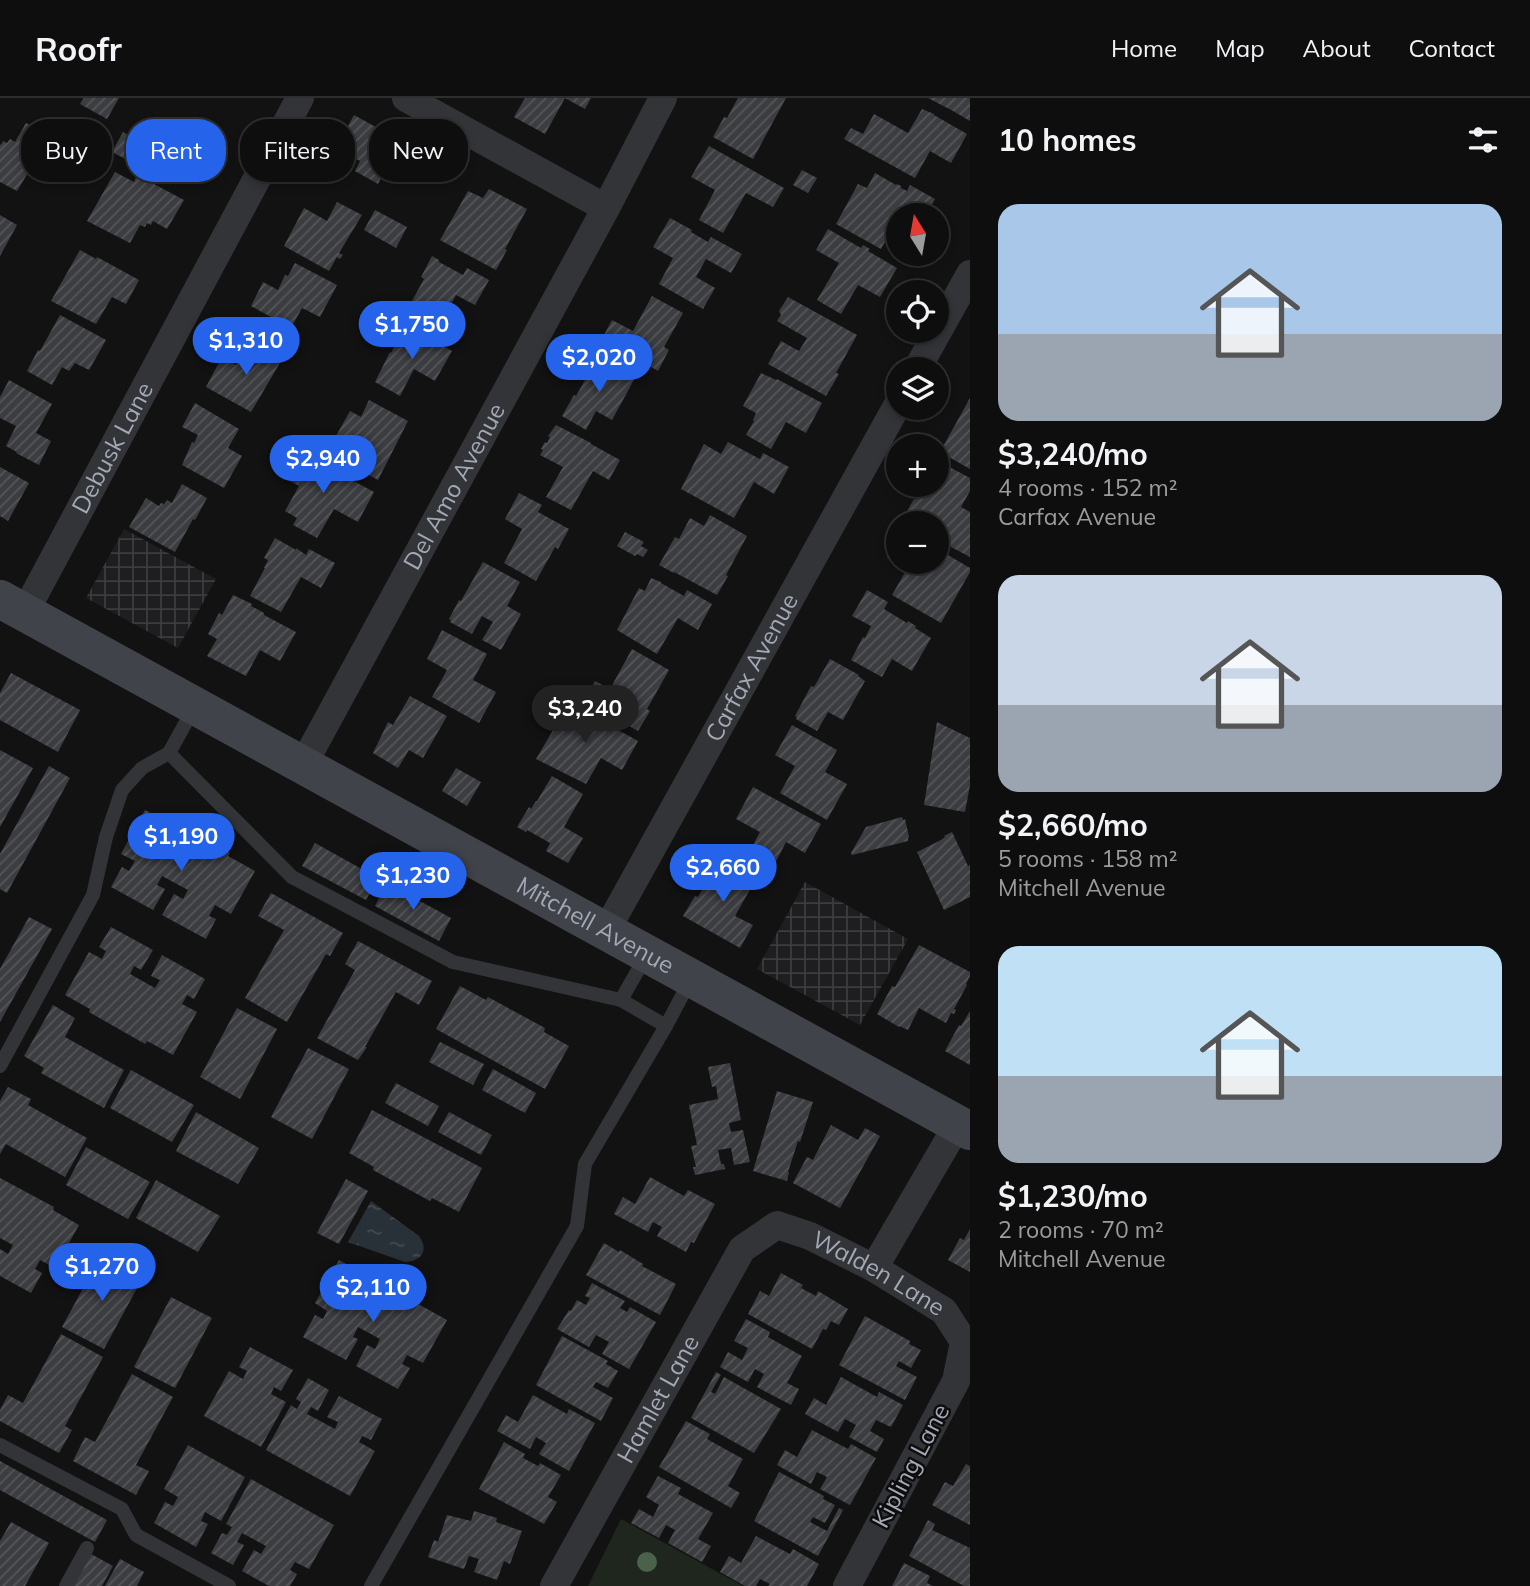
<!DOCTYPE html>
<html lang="en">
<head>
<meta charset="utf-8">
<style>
  :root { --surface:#0e0e0e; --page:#171717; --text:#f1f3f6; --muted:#9b9c9e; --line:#2e2e2e; --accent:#2563eb }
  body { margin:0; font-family:Mulish,sans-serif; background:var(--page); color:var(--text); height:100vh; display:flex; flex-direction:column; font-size:26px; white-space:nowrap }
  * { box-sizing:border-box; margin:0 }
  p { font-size:23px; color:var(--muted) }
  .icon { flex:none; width:38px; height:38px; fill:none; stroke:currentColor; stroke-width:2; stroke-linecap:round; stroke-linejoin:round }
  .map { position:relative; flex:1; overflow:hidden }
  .details { display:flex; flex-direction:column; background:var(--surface); width:560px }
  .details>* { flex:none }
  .banner { position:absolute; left:21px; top:21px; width:665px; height:63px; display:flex; gap:14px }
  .needle { width:46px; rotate:349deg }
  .tools { position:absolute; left:886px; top:105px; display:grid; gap:14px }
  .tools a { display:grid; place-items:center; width:63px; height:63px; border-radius:50%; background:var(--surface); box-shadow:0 4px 10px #0003,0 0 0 2px var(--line); font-size:35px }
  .price { position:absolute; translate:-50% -60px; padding:0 16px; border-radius:24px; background:var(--accent); color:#fff; font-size:23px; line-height:46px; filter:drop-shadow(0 2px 4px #0008) }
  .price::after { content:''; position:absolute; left:50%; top:42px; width:21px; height:16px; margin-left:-10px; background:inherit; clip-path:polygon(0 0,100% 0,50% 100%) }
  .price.active { background:#222; color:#fff }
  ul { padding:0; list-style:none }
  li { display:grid; align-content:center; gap:14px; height:371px; padding:0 28px }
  li span { display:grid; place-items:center; height:217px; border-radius:21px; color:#555 }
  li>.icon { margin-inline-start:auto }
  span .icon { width:126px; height:126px; fill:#fffc; stroke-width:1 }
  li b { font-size:30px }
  h2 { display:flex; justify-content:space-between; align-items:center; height:84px; padding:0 28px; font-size:30px }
  .pill { padding:0 24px; border-radius:28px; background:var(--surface); box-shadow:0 4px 10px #0003,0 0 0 2px var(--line); font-size:24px; line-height:63px }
  .pill.active { background:var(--accent); color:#fff }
  header { display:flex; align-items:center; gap:42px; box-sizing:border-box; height:98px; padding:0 35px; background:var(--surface); border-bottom:2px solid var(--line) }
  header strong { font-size:33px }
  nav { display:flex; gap:38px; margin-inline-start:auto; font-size:24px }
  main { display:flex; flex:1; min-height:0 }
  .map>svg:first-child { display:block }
  .industrial { fill:url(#industrial-grid) }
  .green { fill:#1e261e }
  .water { fill:url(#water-ripples) }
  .building { fill:url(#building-hatch) }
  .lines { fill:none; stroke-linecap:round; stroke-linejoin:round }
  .lane { stroke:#323438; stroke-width:14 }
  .street { stroke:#323438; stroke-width:28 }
  .secondary { stroke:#404349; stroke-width:38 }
  .tree { fill:#4a614b }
  .labels { text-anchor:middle; stroke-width:5; stroke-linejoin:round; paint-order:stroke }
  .street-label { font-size:24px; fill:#a2a9b5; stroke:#0d0d0e }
</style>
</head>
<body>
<header>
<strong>Roofr</strong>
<nav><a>Home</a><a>Map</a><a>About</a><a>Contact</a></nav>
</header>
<main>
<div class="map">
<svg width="970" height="1488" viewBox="0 0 970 1488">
  <defs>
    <pattern id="industrial-grid" width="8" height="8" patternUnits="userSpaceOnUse" patternTransform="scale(1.75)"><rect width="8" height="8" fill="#1e1e20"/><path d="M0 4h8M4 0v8" fill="none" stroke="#3c3c3e"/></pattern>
    <pattern id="water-ripples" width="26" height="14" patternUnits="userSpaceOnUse" patternTransform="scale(1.75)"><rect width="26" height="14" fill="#273137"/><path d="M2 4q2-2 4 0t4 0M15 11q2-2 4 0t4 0" fill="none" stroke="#434c52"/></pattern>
    <pattern id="building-hatch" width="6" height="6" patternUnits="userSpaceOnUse" patternTransform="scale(1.75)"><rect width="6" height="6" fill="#3b3d41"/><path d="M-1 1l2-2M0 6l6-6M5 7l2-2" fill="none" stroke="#54565a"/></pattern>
  </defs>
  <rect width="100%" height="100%" fill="#121213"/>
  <g class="industrial">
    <polygon points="124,431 216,481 178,550 86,500"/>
    <polygon points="805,784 908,841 860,927 757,871"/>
  </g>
  <polygon class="green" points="621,1421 743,1488 588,1488"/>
  <path class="water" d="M371,1103l48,35c10,14 3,25 -14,26l-57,-20z"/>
  <g class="building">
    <polygon points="84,0 119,0 107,21 80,6"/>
    <polygon points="525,0 565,0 545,36 514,19"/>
    <polygon points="565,0 591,0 585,11"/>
    <polygon points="738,0 786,0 753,61 713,39 724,19 727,20"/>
    <polygon points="928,0 970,0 970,23 953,13"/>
    <polygon points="922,11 934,16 934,17 967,36 951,65 930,53 915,80 844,41 851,30 863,36 874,16 908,35"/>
    <polygon points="354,17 385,34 386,33 390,35 390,37 420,53 402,86 383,76 378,86 355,73 360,63 336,50"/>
    <polygon points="26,25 50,38 17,93 0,84 0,46 1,47 3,43 7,45 10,41 15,44"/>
    <polygon points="177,25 193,33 195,30 216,42 203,66 189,58 174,86 112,54 123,34 139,43 147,30 168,42"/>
    <polygon points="709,48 784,90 773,109 746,95 723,135 699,122 715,92 691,79"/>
    <polygon points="802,72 817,80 808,95 793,87"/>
    <polygon points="115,74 134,84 137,77 184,102 167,131 153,123 151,127 147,125 145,129 140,127 130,145 87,123"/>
    <polygon points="875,75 896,87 897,86 901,88 901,90 907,93 910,87 935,101 926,117 907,117 901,114 898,117 898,120 881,151 836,126 858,86 867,90"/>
    <polygon points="489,91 527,111 505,151 507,152 496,172 440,142 468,93 483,100"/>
    <polygon points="337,104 362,117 339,155 343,157 340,161 337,159 329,173 284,148 304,110 327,123"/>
    <polygon points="375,112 407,129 396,150 364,132"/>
    <polygon points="0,117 17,127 0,158"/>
    <polygon points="670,120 692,132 691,134 708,144 711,139 742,156 731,175 706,161 696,179 715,190 703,211 659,186 673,160 653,149"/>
    <polygon points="828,131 861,150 863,147 870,151 868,153 897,170 880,199 858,187 841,216 817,202 839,165 816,152"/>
    <polygon points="80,152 96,161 97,159 139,182 126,206 112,199 96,226 51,203"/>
    <polygon points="432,158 439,162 439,164 463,177 467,170 489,182 475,207 456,197 450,208 451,208 438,231 406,214 424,181 421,179"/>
    <polygon points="295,165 337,187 320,219 302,210 291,230 251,208 263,184 278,192 285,177 288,178"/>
    <polygon points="652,198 683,215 664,249 669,252 658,273 627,255 623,261 598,248 612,222 633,233"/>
    <polygon points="788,199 857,237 836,275 839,276 826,298 768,266 781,243 799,253 807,240 777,223 781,217 779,213"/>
    <polygon points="60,217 106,242 89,272 75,265 69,273 62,269 52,287 27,273 38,252 40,253"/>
    <polygon points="405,228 452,253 435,283 414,271 400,298 375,284 390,254 391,255"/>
    <polygon points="260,245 284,258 251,314 206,289 222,259 236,267 238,263 242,265 244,261 249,264"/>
    <polygon points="598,259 635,280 612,322 596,313 586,332 562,318 574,297 576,298"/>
    <polygon points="761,275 776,282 777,281 822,305 806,335 786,324 771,351 746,337 754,323 753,322 756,315 743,308"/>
    <polygon points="9,282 52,306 36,335 51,343 39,367 16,355 17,354 6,348 16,328 0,320 0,299"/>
    <polygon points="970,300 970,371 940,354"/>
    <polygon points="369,302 408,323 378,382 327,354 350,313 361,319"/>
    <polygon points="195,305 239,331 228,350 242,358 224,390 182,367 192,344 194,345 198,337 182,329"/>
    <polygon points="556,327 591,345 591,346 620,362 609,382 593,373 571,412 546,399 563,369 540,357 543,352 541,351 545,344 547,345 550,339 548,338"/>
    <polygon points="728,344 760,361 763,355 789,369 774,396 754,384 734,420 681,391 704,346 721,356"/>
    <polygon points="299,353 374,394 358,424 334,411 317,440 293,427 297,420 285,413 299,388 288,382 291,377 287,375"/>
    <polygon points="938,363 970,380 970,393 961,409 970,414 970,459 936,441 936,425 908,425 903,420 914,401 916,402 925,387 936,387 936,366"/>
    <polygon points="0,369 29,385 8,423 0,418"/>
    <polygon points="182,386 207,400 195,422 193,421 175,454 129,429 146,400 159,408 161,405 164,406 167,402 172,405"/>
    <polygon points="519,395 542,407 538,414 569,431 558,451 555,449 536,483 504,465 522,431 505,421"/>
    <polygon points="710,417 747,438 726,477 728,478 717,497 674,474 674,475 659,467 675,439 679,441 690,420 704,428"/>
    <polygon points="625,434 644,444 641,448 648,452 643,459 637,456 635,458 617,448"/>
    <polygon points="275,440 296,452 296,450 306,457 309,451 335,465 321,490 301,479 281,514 250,498 265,470 264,470 268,462 264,460"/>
    <polygon points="898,441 898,464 936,464 936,450 970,470 970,474 941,525 892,497 907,471 887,460"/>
    <polygon points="483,464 520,484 507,508 521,516 501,552 482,542 493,524 482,518 472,536 450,524 451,522 449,521 459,502 461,503"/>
    <polygon points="651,480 661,484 661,485 684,498 687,492 712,506 698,532 678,520 657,556 617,532 639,490 645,493"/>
    <polygon points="867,492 888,504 884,511 907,525 908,523 916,528 915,530 931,540 912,573 892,561 882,579 851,562 863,539 865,540 871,528 852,518"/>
    <polygon points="233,497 252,506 251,508 264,515 264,517 296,534 280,563 260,552 246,578 207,558 217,541 208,536 219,515 222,517"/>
    <polygon points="442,532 487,556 473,582 496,594 479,625 432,599 447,572 427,561"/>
    <polygon points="632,551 669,572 647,611 650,613 638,633 584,603 595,583 610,591"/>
    <polygon points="830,561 859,577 858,578 865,583 843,622 828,614 817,633 796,621 797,619 795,618 811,588 814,589"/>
    <polygon points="11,575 80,612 58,654 0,622 0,595"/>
    <polygon points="410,598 447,618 423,660 409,652 398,670 373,655 388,624 393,627"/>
    <polygon points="569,605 638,643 622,672 601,660 586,686 536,661"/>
    <polygon points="937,624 970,640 970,687 965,714 924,707"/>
    <polygon points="792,627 837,652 825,674 847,686 827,722 780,695 795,668 775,657"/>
    <polygon points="0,652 33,670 0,729"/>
    <polygon points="49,668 70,680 7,795 0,791 0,756"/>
    <polygon points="456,670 481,684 467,708 442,693"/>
    <polygon points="552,678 583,696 564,729 583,740 568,765 546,753 550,745 527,732 526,734 517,729 529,709 531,711 536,703 537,703"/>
    <polygon points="753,689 821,726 805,755 786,744 769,777 744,764 760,734 736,721"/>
    <polygon points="145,712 172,726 173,724 230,755 228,758 255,773 231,816 215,807 209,818 216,821 206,841 162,817 174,796 183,801 188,792 162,778 157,787 165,791 153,812 111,789 122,769 129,773 135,763 121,756"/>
    <polygon points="902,719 903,722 905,721 909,739 908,740 908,743 852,757 851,755 866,729"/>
    <polygon points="952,734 968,768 970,767 970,799 944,812 917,754 941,742 945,739 944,738"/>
    <polygon points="315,745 378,780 366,802 302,768"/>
    <polygon points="720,761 756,781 735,818 753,827 740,850 683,818 695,798 698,799"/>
    <polygon points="387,785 451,820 439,843 375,808"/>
    <polygon points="271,795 343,835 330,858 326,856 287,924 245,900 284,832 258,818"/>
    <polygon points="29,819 52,831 0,924 0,871"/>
    <polygon points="111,829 153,852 141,872 134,868 130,876 155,890 160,882 151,878 162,857 205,881 194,901 187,897 182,906 197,914 173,957 147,943 145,946 89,914 90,911 65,897 89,854 102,861 106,853 99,849"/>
    <polygon points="358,843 432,883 419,907 396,894 365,949 367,949 358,962 317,940 355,872 345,866"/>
    <polygon points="919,847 970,874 970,878 966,886 967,887 954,911 956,912 954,916 951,915 946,925 919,910 908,932 899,928 899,929 877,916 892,888 895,889"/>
    <polygon points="460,888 486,902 488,899 545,930 544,934 569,948 545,991 436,931"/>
    <polygon points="53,907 75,920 65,939 124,972 104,1010 41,975 44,970 24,958"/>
    <polygon points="237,910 277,931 240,1001 200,979"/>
    <polygon points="970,913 970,967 945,953 959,927 961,928"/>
    <polygon points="440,944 484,966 473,987 429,964"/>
    <polygon points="308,950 349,971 312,1041 271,1019"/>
    <polygon points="730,965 741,1022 729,1025 731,1034 743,1032 750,1064 734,1067 731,1050 718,1052 721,1066 724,1066 725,1071 695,1077 693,1069 696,1069 691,1048 697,1047 689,1007 718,1001 716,988 712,989 708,969"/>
    <polygon points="493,971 536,995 525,1015 482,992"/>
    <polygon points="131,972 194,1007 172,1044 110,1010"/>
    <polygon points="396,985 439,1008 428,1028 385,1005"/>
    <polygon points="8,989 31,1001 28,1007 87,1040 65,1079 6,1046 0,1056 0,1003"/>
    <polygon points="777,993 813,1004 800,1044 798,1043 788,1074 789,1074 787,1083 753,1073"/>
    <polygon points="372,1012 482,1070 459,1114 432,1100 430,1103 373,1072 374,1069 349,1055"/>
    <polygon points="196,1014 259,1050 238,1086 176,1053"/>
    <polygon points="449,1014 492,1037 481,1057 438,1034"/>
    <polygon points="831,1027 858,1042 865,1030 880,1038 840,1110 793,1085 807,1059 813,1062"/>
    <polygon points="86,1049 150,1084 128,1121 66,1087"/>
    <polygon points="650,1079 684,1098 688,1092 715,1106 694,1145 691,1144 686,1154 657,1138 662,1129 653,1124 648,1134 614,1116 623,1099 635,1106"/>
    <polygon points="0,1080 54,1109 53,1112 79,1127 55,1170 40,1162 35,1171 42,1175 31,1195 0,1178 0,1151 8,1156 13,1147 0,1140"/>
    <polygon points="346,1081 368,1093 339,1146 317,1135"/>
    <polygon points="156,1082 220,1118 198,1154 136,1120"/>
    <polygon points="970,1131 970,1174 948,1162 960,1140 964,1142"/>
    <polygon points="604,1145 619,1154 620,1152 643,1166 642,1168 676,1186 660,1217 586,1177"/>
    <polygon points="100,1159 142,1181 104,1251 62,1229"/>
    <polygon points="339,1162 447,1222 423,1265 407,1257 402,1266 410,1270 398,1291 356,1268 367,1247 375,1251 380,1241 358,1229 353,1239 358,1241 346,1262 303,1239 315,1217 323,1221 327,1213 315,1205"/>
    <polygon points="781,1175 803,1187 801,1190 816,1198 818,1193 848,1211 839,1227 831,1223 826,1232 823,1231 812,1251 748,1216 760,1193 769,1198"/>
    <polygon points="592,1185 625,1203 620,1210 627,1214 630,1209 656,1224 629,1271 602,1256 609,1244 596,1237 589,1249 557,1231 569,1212 571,1213 577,1202 586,1207 590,1200 585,1198"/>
    <polygon points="171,1199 212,1220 175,1290 134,1269"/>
    <polygon points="865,1218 910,1243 909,1246 921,1252 911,1270 899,1263 896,1268 917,1279 905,1302 839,1267"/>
    <polygon points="746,1221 770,1234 768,1239 802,1258 787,1285 799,1291 791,1307 757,1289 764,1276 755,1271 748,1284 720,1269 728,1254 742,1262 748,1250 734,1243"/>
    <polygon points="61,1236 103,1259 65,1328 72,1332 59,1355 0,1323 0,1312 8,1297 23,1305"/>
    <polygon points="562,1238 608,1263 606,1266 618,1273 608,1290 596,1284 593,1289 613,1300 601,1323 536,1287"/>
    <polygon points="250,1249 293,1272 281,1293 274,1289 271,1296 286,1304 261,1349 204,1318 229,1273 243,1281 247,1273 239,1269"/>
    <polygon points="716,1274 721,1277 711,1294 715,1296 724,1279 781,1311 754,1355 691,1320"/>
    <polygon points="132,1276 173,1299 136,1367 149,1373 136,1397 73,1363 85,1339 95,1344"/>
    <polygon points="841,1279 877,1299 879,1294 903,1307 891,1329 876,1322 870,1333 884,1341 877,1354 849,1339 856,1327 845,1321 838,1334 805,1316 814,1300 826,1307"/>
    <polygon points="308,1280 329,1292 318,1313 311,1309 307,1316 335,1331 338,1324 327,1319 339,1298 382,1321 371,1342 362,1338 359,1344 375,1353 350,1398 266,1352 291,1307 297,1311 301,1304 296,1301"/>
    <polygon points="533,1297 567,1316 569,1311 595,1325 569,1373 539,1356 546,1345 536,1339 530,1351 497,1333 506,1317 518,1324"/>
    <polygon points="686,1323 710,1336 707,1341 743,1361 728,1388 740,1395 731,1410 659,1369"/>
    <polygon points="812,1332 848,1351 851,1346 876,1360 850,1407 820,1391 827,1379 817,1374 811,1386 777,1367 785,1352 797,1359"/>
    <polygon points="504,1344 525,1356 523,1360 538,1368 540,1365 561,1377 548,1399 557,1404 544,1426 479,1391"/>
    <polygon points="188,1347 245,1379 221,1423 205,1414 201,1423 208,1426 196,1449 154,1425 165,1404 173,1408 178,1399 164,1391"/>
    <polygon points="0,1363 107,1422 95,1444 0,1392"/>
    <polygon points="966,1366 970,1368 970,1427 932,1407 945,1384 953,1388"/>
    <polygon points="779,1374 824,1398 823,1401 835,1407 825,1425 813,1419 810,1424 827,1433 839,1410 843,1412 818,1458 754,1423"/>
    <polygon points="658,1378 681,1390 678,1396 713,1415 698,1441 711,1448 702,1464 668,1445 675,1432 666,1427 659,1440 631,1425 639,1411 653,1419 659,1407 646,1399"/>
    <polygon points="251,1381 334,1427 309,1471 295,1464 290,1472 297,1476 290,1488 269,1488 242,1473 254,1452 261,1456 266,1448 242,1435 237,1444 244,1447 233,1467 211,1455 222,1435 227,1437 232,1429 226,1426"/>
    <polygon points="474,1413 497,1420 496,1424 522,1433 510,1466 504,1463 497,1482 474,1474 479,1461 469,1458 464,1471 428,1459 434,1442 438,1444 447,1417 471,1423"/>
    <polygon points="928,1422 935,1426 932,1432 970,1450 970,1488 964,1488 909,1458"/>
    <polygon points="11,1424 49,1445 25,1488 0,1488 0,1443"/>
    <polygon points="756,1438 790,1456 793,1451 819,1466 807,1488 768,1488 770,1486 760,1481 756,1488 745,1488 720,1474 729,1458 741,1465"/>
    <polygon points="91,1456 113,1468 102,1488 73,1488"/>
    <polygon points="120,1461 144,1474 137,1488 105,1488"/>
    <polygon points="904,1465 930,1478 927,1485 933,1488 892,1488"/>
  </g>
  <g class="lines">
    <g class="lane">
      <polyline points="169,655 292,779 453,864 621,902 666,928"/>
      <polyline points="621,902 646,858"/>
      <polyline points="0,968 93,797 106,739 122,692 142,670 169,655 195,608"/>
      <polyline points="0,1347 122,1411 136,1437 229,1488"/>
      <polyline points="66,1488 87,1450"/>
      <polyline points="371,1488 577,1128 585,1066 666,928 691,881"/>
    </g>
    <g class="street">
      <polyline points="406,0 606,110"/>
      <polyline points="917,271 970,176"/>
      <path id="s1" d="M25,514l275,-514"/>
      <path id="s2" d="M303,667l303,-557 57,-110"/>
      <path id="s3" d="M606,833l292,-527"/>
      <polyline points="874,1170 958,1026"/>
      <path id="s4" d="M554,1488l188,-337 35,-24 33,11 64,32 70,43 20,31 -8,39 -109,205"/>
    </g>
    <path class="secondary" id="s5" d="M0,501l970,532"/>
  </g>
  <circle class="tree" cx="647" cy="1464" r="10"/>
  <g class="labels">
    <g class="street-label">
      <text dy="8" stroke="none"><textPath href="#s1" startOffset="186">Debusk Lane</textPath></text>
      <text dy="8" stroke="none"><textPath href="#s2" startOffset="317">Del Amo Avenue</textPath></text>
      <text dy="8" stroke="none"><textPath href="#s3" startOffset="301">Carfax Avenue</textPath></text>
      <text dy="8" stroke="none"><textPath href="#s5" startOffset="679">Mitchell Avenue</textPath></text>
      <text dy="8" stroke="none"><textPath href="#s4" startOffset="541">Walden Lane</textPath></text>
      <text dy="8" stroke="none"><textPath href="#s4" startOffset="214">Hamlet Lane</textPath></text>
      <text transform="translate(911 1368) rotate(-62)" y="8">Kipling Lane</text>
    </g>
  </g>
</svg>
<div class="tools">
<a><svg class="needle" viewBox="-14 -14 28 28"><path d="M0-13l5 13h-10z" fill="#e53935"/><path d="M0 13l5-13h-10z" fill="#9b9c9e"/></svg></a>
<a><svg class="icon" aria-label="locate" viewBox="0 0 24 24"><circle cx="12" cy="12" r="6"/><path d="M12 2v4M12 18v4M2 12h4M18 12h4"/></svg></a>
<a><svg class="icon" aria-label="layers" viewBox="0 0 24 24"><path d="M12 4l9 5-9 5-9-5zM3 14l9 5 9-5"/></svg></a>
<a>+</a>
<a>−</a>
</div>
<b class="price" style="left:412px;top:263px">$1,750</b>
<b class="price" style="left:246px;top:279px">$1,310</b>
<b class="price" style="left:599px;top:296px">$2,020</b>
<b class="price" style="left:323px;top:397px">$2,940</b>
<b class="price active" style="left:585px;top:647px">$3,240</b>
<b class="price" style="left:181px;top:775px">$1,190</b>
<b class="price" style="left:723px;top:806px">$2,660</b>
<b class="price" style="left:413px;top:814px">$1,230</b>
<b class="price" style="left:102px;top:1205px">$1,270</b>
<b class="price" style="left:373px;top:1226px">$2,110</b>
<div class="banner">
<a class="pill">Buy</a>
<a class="pill active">Rent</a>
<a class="pill">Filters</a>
<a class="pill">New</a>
</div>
</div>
<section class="details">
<h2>10 homes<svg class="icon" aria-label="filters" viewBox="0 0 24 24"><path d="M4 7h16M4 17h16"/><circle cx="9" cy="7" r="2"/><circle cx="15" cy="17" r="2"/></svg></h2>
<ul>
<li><span style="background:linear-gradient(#a9c7e8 60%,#9aa5b1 0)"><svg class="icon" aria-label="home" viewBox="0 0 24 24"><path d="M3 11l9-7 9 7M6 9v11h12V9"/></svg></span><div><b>$3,240/mo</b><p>4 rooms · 152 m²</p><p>Carfax Avenue</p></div></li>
<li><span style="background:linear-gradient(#c9d6e8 60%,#9aa5b1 0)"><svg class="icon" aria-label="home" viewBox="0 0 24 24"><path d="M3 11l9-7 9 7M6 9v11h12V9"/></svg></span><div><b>$2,660/mo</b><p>5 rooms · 158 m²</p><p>Mitchell Avenue</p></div></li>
<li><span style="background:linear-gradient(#bfe0f5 60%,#9aa5b1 0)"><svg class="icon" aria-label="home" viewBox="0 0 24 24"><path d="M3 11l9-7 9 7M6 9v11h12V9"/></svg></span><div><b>$1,230/mo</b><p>2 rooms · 70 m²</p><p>Mitchell Avenue</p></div></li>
</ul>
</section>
</main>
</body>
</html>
